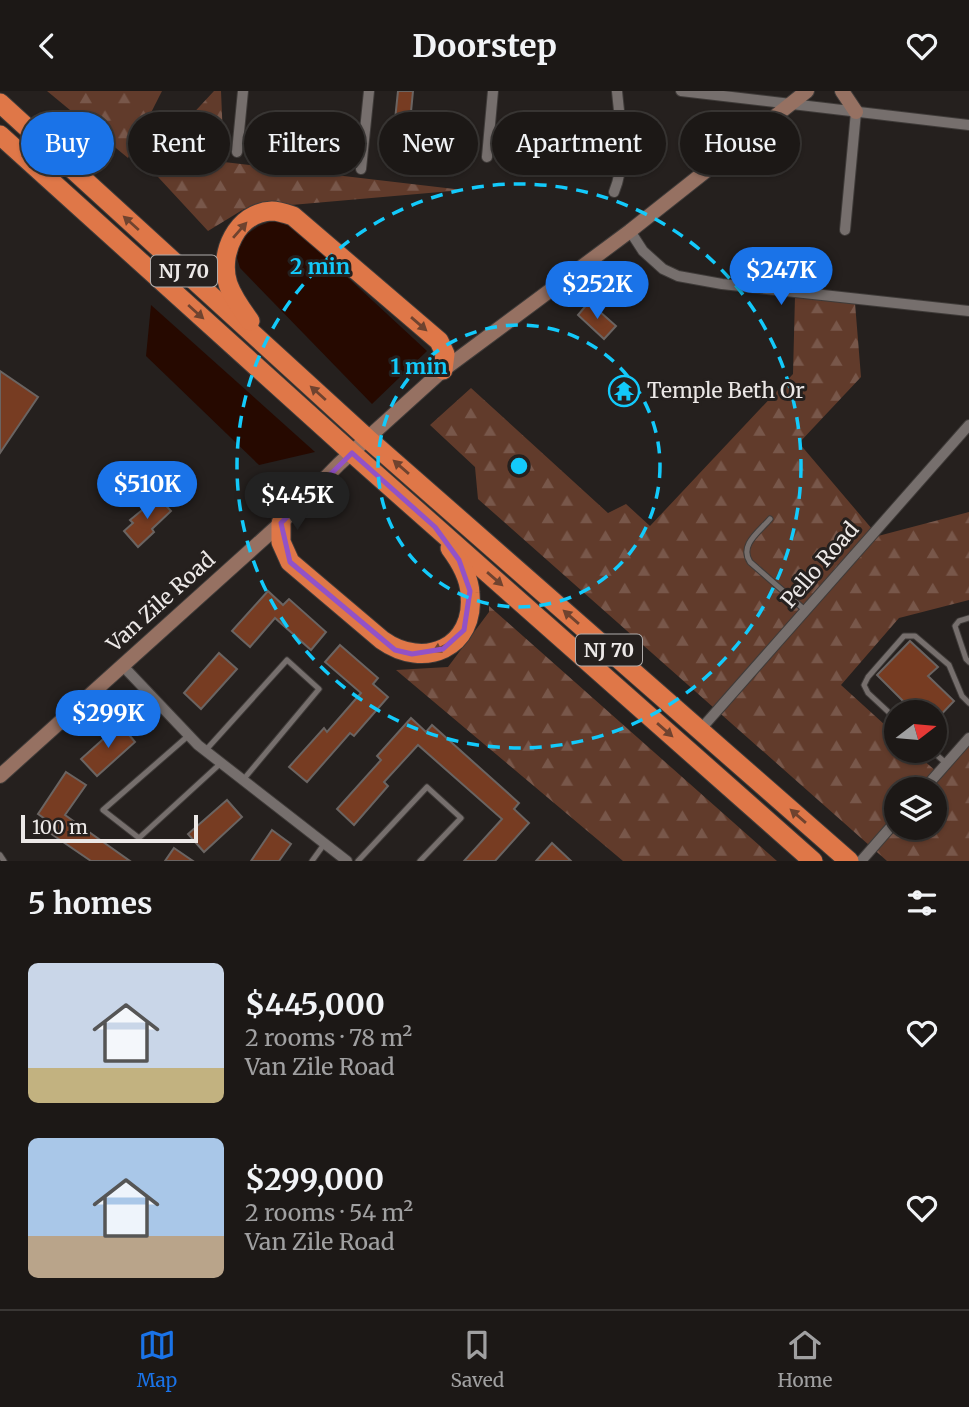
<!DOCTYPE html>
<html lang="en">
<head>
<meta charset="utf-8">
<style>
  :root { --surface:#1c1816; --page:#25211f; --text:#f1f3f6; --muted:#a0a0a1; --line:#3a3735; --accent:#1a73e8 }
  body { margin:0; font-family:Merriweather,serif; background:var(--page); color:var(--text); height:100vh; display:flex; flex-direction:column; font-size:26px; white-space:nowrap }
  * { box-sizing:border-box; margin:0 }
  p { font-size:23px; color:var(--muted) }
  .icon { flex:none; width:38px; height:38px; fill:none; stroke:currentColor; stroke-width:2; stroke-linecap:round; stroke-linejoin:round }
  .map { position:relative; height:770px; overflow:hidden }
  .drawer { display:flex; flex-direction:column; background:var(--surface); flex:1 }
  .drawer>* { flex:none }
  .top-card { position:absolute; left:21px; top:21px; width:928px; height:63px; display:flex; gap:14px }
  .needle { width:46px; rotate:74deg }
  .fabs { position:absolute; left:884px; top:609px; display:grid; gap:14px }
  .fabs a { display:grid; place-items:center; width:63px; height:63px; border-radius:50%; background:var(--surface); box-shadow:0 2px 5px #0004,0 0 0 2px var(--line); font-size:35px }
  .scale { position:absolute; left:21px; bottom:18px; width:177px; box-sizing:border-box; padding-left:7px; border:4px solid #ece8e7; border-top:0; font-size:19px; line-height:24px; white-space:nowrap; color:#ece8e7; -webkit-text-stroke:5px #25201e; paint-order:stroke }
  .price { position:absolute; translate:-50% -60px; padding:0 16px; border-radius:24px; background:var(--accent); color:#fff; font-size:23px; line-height:46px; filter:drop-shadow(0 2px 4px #0008) }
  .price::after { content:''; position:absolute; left:50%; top:42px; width:21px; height:16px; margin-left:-10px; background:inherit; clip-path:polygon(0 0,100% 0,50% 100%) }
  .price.on { background:#222; color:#fff }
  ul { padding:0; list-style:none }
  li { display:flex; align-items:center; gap:21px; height:175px; padding:0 28px }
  li span { display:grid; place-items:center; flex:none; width:196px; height:140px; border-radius:10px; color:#555 }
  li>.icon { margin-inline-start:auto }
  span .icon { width:84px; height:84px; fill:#fffc; stroke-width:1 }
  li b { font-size:30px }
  h2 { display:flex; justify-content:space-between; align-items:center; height:84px; padding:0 28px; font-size:30px }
  .pill { padding:0 24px; border-radius:32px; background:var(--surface); box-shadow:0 2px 5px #0004,0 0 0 2px var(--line); font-size:24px; line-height:63px }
  .pill.on { background:var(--accent); color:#fff }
  header { display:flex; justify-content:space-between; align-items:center; height:91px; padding:0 28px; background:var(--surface); font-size:32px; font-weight:700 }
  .tabs { display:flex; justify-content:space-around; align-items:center; height:98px; border-top:2px solid var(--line); background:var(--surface); font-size:19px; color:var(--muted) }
  .tabs a { display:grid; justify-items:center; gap:4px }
  .tabs .on { color:var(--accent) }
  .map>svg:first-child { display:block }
  .forest { fill:url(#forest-firs); fill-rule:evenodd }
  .water { fill:#260900 }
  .building { fill:#773c22; stroke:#6a6462; stroke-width:2 }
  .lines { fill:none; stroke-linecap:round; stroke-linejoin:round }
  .lane-casing { stroke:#3f3b39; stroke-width:7 }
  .street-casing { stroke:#3f3b39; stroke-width:12 }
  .secondary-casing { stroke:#3f3b39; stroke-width:16 }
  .highway-casing { stroke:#3f3b39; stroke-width:21 }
  .lane { stroke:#766f6d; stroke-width:5 }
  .street { stroke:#766f6d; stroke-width:10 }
  .secondary { stroke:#967162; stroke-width:14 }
  .highway { stroke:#df7748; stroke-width:19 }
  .oneway { fill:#6f432f }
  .marked { fill:none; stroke:#9252c7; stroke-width:5; stroke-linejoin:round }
  .ring { fill:none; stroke:#13cafb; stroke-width:3.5; stroke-dasharray:12 9 }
  .labels { text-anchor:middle; stroke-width:6; stroke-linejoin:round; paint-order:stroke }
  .shield { fill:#25201e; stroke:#b0acab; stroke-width:2 }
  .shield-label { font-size:19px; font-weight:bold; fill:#ece8e7 }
  .poi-label { font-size:21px; fill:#ece8e7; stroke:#25201e; text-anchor:start }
  .street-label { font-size:21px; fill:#ece8e7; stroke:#25201e }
  .centre { fill:#13cafb; stroke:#25201e; stroke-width:3.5 }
  .ring-label { font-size:21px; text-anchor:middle; font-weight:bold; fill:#13cafb; stroke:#25201e; stroke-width:6; stroke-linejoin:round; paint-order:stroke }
</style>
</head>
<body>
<header><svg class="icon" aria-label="back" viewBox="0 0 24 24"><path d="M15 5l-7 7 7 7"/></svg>Doorstep<svg class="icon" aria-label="heart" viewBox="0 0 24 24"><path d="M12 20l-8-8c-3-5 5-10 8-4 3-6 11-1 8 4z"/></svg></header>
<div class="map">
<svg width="969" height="770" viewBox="0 0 969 770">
  <defs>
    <pattern id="forest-firs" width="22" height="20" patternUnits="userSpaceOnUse" patternTransform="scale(1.75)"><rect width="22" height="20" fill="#613b2b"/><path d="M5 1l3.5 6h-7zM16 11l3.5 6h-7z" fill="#78574a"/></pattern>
  </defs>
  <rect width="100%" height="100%" fill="#25201e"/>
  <g class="forest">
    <polygon points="47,0 162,0 128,67"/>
    <polygon points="214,0 221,0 224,71 463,99 244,118 208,140 146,73"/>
    <path d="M795,205l60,7 6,74 -62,66 79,93 91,-24v88l-70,18 -58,67 55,50v16h17l24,21 32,-29v118h-82l-409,-362 -3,-32 -45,-42 41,-37 137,125 18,-9 24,22 143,-152zM896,698h38v39h-38z"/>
    <polygon points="489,515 777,770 623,770 396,579 448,576 489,521"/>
  </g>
  <g class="water">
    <polygon points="275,129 291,134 427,260 372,313 240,177 237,167 241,147 259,135"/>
    <polygon points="151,214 315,361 259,374 146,265"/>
  </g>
  <g class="building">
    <polygon points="398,0 413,0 410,31 395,29"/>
    <polygon points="589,211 616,235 604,248 578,224"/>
    <polygon points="0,280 38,306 0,362"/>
    <polygon points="158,406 171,420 152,438 154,441 138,456 124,440 133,432 130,429"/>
    <polygon points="268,500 283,514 289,508 326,541 311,559 275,527 250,556 232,540"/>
    <polygon points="910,550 938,576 928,585 954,610 934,631 934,621 914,621 877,584"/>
    <polygon points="340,554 378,587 373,593 388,606 354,645 350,642 307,691 289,676 324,637 327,641 361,602 325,571"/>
    <polygon points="219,562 237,578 201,618 184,602"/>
    <polygon points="411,627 426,641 432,634 519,712 514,718 529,732 495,770 464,770 502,728 418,654 384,691 388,695 354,734 337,718 381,669 377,665"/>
    <polygon points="120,633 135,651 97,685 81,668"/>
    <polygon points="66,681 86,694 65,724 130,770 91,770 50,742 55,735 38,723"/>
    <polygon points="227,709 242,726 204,761 188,743"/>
    <polygon points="272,739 291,753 279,770 251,770"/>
    <polygon points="552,752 571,770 536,770"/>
    <polygon points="174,757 193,770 165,770"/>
  </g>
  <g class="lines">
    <g class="lane-casing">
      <g id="lane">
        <path d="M770,428c-11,13 -31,26 -20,43l56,49"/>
        <polyline points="969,527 959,530 955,535 966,568 969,571"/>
        <polyline points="896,628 868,602 864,594 868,586 904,545 915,545 949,574 962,605 969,612"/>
        <polyline points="188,645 103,719 139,747 221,672"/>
        <polyline points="205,660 287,569 319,598 243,689"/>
        <polyline points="932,660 947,673"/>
        <polyline points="0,764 4,770"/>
        <polyline points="312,770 325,752"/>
        <polyline points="358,770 427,696 461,727 420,770"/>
      </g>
    </g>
    <g class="street-casing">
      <g id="street">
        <polyline points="681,0 969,34"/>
        <polyline points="237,61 243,0"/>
        <polyline points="487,66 493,0"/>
        <polyline points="361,78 369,0"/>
        <path d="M614,101c13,-31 6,-68 3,-101"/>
        <polyline points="845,139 856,21"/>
        <polyline points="630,140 643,160 663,178 678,185 722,193 969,220"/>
        <polyline points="122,574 198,654 347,770"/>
        <polyline points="700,639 969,334"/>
        <polyline points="924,698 969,647"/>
        <polyline points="861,770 896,730"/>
      </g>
    </g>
    <g class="secondary-casing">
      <g id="secondary">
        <polyline points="842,0 856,21"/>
        <polyline points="0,685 281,432 339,373 443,279 630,140 807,0"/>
      </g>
    </g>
    <g class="highway-casing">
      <g id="highway">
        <polyline points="0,12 368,348 849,770"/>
        <polyline points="0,44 352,362 813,770"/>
        <path d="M250,230c-8,-11 -17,-23 -22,-37 -10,-30 9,-72 44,-73 6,0 15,3 21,5l146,125 6,13 -2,16"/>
        <path d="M281,432v19l9,20 92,78c42,30 94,8 88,-47 -1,-16 -11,-33 -20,-45"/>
      </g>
    </g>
    <use href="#lane" class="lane"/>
    <use href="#street" class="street"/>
    <use href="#secondary" class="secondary"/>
    <use href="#highway" class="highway"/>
  </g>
  <defs><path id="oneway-solid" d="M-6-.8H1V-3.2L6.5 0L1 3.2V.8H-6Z" transform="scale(1.75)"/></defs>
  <g class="oneway">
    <use href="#oneway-solid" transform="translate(131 132) rotate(-138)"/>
    <use href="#oneway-solid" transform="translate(240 139) rotate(-49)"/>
    <use href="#oneway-solid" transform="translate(196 221) rotate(42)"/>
    <use href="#oneway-solid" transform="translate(419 233) rotate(41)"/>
    <use href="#oneway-solid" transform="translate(318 302) rotate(-138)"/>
    <use href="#oneway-solid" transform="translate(401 376) rotate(-139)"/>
    <use href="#oneway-solid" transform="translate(495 488) rotate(41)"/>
    <use href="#oneway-solid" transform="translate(571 526) rotate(-139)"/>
    <use href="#oneway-solid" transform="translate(442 556) rotate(154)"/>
    <use href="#oneway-solid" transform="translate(665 639) rotate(41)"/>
    <use href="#oneway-solid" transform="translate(798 725) rotate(-139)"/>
  </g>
  <path class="marked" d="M352,362l83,74 24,33 11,31 -6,39 -21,19 -31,5 -17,-4 -105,-88 -9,-39z"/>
  <g class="ring">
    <circle cx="519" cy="375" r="141"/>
    <circle cx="519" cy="375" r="282"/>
  </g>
  <defs>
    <g id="temple-ring" transform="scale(1.575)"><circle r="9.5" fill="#25201e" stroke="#13cafb" stroke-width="1.5"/><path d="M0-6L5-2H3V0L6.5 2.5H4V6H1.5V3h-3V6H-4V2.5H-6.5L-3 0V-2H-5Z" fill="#13cafb"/></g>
  </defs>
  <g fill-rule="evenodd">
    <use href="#temple-ring" x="624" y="300"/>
  </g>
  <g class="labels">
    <g class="shield">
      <rect x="151" y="164.5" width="66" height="31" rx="5"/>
      <rect x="576" y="543.5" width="66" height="31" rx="5"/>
    </g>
    <g class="shield-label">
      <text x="184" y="187">NJ 70</text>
      <text x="609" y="566">NJ 70</text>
    </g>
    <g class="poi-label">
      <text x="647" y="307">Temple Beth Or</text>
    </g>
    <g class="street-label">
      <text transform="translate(820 474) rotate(-49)" y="7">Pello Road</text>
      <text transform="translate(161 511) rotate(-42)" y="7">Van Zile Road</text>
    </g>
  </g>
  <circle cx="519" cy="375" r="10" class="centre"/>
  <g class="ring-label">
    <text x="320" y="183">2 min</text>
    <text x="419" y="283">1 min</text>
  </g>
</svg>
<div class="fabs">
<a><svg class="needle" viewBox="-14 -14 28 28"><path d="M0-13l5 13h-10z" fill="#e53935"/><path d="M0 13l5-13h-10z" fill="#a0a0a1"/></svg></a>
<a><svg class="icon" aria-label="layers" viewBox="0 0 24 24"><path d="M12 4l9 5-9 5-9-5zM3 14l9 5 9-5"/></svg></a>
</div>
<div class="scale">100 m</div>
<b class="price" style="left:781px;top:216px">$247K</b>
<b class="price" style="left:597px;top:230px">$252K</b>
<b class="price" style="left:147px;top:430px">$510K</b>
<b class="price on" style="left:297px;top:441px">$445K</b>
<b class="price" style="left:108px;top:659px">$299K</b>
<div class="top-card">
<a class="pill on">Buy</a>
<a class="pill">Rent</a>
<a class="pill">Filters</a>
<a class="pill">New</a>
<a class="pill">Apartment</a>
<a class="pill">House</a>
</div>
</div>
<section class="drawer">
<h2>5 homes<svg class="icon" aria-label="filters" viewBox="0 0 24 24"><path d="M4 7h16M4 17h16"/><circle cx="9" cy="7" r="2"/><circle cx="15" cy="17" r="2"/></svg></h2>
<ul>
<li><span style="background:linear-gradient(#c9d6e8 75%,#c2b280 0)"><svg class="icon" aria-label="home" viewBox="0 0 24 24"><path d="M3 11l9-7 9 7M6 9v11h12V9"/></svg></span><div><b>$445,000</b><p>2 rooms · 78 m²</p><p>Van Zile Road</p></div><svg class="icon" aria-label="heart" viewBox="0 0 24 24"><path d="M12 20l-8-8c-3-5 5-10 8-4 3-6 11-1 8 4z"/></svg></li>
<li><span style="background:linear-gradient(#a9c7e8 70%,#b9a48a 0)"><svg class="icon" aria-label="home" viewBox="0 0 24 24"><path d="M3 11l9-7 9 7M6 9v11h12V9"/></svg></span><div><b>$299,000</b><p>2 rooms · 54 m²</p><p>Van Zile Road</p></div><svg class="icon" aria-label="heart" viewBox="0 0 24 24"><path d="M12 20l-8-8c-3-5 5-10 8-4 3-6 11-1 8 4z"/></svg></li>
</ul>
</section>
<nav class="tabs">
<a class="on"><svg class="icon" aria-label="map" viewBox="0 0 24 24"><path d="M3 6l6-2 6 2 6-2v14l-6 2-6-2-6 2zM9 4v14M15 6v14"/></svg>Map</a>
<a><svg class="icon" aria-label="saved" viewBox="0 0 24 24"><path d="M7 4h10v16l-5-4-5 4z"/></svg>Saved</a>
<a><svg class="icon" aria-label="home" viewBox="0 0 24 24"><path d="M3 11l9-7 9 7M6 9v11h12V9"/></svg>Home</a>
</nav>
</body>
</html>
